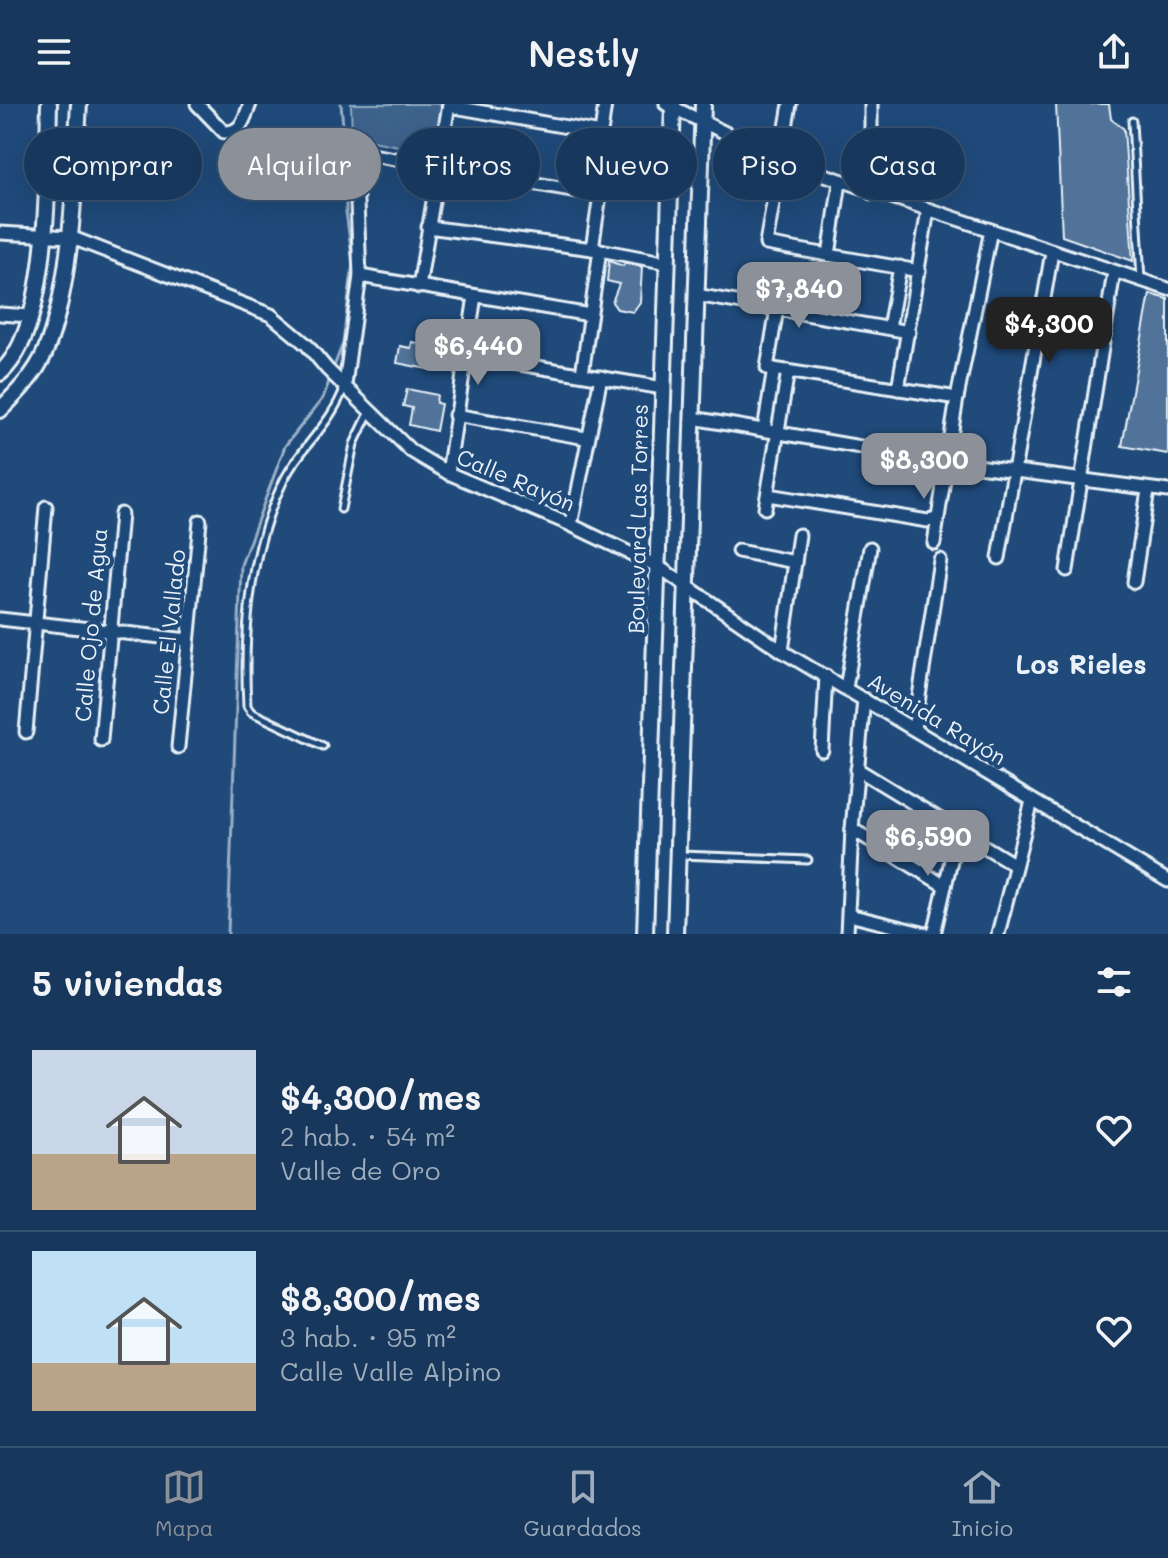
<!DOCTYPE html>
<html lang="es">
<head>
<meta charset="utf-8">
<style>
  :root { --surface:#17385c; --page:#244365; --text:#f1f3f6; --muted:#9eacbb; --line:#365272; --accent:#8c9099 }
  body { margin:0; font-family:Mali,sans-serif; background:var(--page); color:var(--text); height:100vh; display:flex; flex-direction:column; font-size:30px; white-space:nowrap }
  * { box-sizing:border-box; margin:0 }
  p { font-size:26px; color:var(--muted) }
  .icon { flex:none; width:44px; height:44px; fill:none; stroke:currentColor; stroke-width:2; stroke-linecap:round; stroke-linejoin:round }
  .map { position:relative; height:830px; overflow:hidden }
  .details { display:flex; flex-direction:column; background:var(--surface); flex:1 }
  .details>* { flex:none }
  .hud { position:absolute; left:24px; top:24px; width:1120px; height:72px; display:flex; gap:16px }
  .price { position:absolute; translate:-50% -68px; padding:0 18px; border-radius:16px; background:var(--accent); color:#fff; font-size:26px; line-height:52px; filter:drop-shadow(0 2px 4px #0008) }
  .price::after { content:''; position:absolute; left:50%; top:48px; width:24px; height:18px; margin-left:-12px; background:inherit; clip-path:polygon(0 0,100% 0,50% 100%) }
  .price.active { background:#222; color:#fff }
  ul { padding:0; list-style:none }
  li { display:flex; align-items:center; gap:24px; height:200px; padding:0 32px }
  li+li { border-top:2px solid var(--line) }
  li span { display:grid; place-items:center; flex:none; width:224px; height:160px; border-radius:0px; color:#555 }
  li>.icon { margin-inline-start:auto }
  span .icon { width:96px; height:96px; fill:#fffc; stroke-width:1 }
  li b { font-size:34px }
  h2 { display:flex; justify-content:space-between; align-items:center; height:96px; padding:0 32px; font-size:34px }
  .pill { padding:0 28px; border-radius:36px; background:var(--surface); box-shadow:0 8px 32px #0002,0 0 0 2px var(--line); font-size:28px; line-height:72px }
  .pill.active { background:var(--accent); color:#fff }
  header { display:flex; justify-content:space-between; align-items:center; height:104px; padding:0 32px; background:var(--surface); font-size:36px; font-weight:600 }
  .dock { display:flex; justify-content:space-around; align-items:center; height:112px; border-top:2px solid var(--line); background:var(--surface); font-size:22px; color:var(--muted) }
  .dock a { display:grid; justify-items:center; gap:4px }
  .dock .active { color:var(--accent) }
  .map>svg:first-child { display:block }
  .green { fill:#3c628c; stroke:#92aac2; stroke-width:2 }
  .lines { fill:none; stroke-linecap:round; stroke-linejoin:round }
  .stream { stroke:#9ab0c7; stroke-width:3 }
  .building { fill:#517399; stroke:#e8f1f8; stroke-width:2 }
  .lane-casing { stroke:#e8f1f8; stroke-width:11 }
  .street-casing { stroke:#e8f1f8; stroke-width:17 }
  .secondary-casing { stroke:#e8f1f8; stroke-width:20 }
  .lane { stroke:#1f4a7a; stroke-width:5 }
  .street { stroke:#1f4a7a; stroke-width:11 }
  .secondary { stroke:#1f4a7a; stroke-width:14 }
  .labels { text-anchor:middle; stroke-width:8; stroke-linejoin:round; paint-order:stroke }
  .street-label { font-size:22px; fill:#e8f1f8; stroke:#1f4a7a }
  .quarter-label { font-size:26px; font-weight:bold; fill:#e8f1f8; stroke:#1f4a7a }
</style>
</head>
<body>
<header><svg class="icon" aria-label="menu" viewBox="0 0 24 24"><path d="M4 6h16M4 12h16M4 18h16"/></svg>Nestly<svg class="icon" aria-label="share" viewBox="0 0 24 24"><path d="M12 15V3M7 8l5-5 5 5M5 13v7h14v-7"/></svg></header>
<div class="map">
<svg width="1168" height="830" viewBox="0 0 1168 830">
  <rect width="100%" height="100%" fill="#1f4a7a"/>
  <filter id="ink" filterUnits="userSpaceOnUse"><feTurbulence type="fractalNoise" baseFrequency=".0125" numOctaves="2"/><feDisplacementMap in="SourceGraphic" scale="16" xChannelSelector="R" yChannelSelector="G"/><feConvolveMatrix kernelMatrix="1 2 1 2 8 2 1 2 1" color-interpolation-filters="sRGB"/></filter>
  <g filter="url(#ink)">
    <polygon class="green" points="351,0 442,0 434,49 352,33"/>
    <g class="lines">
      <g class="stream">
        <polyline points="333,265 343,239 353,159 346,108 346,55 341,0"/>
        <polyline points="228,830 241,461 285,342 323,294 331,272"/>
      </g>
    </g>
    <g class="building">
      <polygon points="1056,0 1109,0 1111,15 1124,25 1133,157 1062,132"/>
      <polygon points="609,157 623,162 625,159 642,163 640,198 633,208 617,205 612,198 619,180 607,177"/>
      <polygon points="1150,190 1168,195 1168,350 1122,342"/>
      <polygon points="445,218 460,221 449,265 438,263 438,267 397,259 400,242 411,244 412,238 440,243"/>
      <polygon points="407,285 437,291 436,299 441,300 436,327 409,321 412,304 403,302"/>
    </g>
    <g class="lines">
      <g class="lane-casing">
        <g id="lane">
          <polyline points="1132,17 1141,176"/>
          <polyline points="341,405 354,340 369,309"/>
          <path d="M323,642l-72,-34 -4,-6c-4,-76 3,-159 38,-228 18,-34 46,-53 60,-92"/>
          <polyline points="681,751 808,756"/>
        </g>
      </g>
      <g class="street-casing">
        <g id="street">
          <path d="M197,0l27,28c18,1 20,-13 26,-28"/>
          <polyline points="666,0 783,57 1168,185"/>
          <polyline points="790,0 766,140 919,167"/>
          <polyline points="449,2 601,29 605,0"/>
          <polyline points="871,89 871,0"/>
          <polyline points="428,123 600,146 668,159"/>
          <polyline points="0,129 70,133 271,211 307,241 327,265 411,347 448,369 571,421 659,463 782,547 1168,777"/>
          <polyline points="829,151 840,78"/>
          <polyline points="360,172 590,211"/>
          <polyline points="419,183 449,0"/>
          <polyline points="696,191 909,228"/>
          <polyline points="777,205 767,264 957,294"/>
          <polyline points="0,210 30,212"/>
          <polyline points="889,224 900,163"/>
          <polyline points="465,251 663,284"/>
          <polyline points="582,270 600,146"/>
          <polyline points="345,281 360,172 355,48 600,91 592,145"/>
          <polyline points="898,285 928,106"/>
          <polyline points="455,311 586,334"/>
          <polyline points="693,314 947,358 1168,387"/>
          <polyline points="764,326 774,265"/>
          <polyline points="448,369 475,192"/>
          <polyline points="768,391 928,417 936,415"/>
          <polyline points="765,404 788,267"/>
          <polyline points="571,421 601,273"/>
          <polyline points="934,439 957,294 991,126"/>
          <polyline points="738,447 795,458"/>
          <polyline points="999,454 1052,148"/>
          <polyline points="1067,466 1114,168"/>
          <polyline points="1134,478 1148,386"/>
          <polyline points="0,515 188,536"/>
          <polyline points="782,547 799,431"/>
          <polyline points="846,584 870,444"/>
          <polyline points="914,625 940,456"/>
          <polyline points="26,628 46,403"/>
          <polyline points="101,636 121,410"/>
          <polyline points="178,643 200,417"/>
          <polyline points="822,646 826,572"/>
          <polyline points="857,665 1015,761"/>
          <polyline points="852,725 945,782"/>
          <polyline points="849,811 926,830"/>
          <polyline points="847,830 852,725 864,595"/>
          <polyline points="934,830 958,726"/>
          <polyline points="998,830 1032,697"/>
        </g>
      </g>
      <g class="secondary-casing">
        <g id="secondary">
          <path d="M0,269c52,-44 47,-204 49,-269"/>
          <path d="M0,306c17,-17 35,-35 45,-58 28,-69 29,-173 34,-248"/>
          <polyline points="645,830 673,0"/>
          <polyline points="675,830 703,0"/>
        </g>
      </g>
      <use href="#lane" class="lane"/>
      <use href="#street" class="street"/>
      <use href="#secondary" class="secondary"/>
    </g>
  </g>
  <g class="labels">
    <g class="street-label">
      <text transform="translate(516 376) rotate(23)" y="8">Calle Rayón</text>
      <text transform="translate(638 415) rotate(-89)" y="8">Boulevard Las Torres</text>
      <text transform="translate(91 521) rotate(-85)" y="8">Calle Ojo de Agua</text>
      <text transform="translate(169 528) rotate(-84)" y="8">Calle El Vallado</text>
      <text transform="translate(937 615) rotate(31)" y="8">Avenida Rayón</text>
    </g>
    <g class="quarter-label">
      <text x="1081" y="570">Los Rieles</text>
    </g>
  </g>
</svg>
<b class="price" style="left:799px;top:226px">$7,840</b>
<b class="price active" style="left:1049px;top:261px">$4,300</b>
<b class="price" style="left:478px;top:283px">$6,440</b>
<b class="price" style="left:924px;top:397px">$8,300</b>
<b class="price" style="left:928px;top:774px">$6,590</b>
<div class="hud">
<a class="pill">Comprar</a>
<a class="pill active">Alquilar</a>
<a class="pill">Filtros</a>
<a class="pill">Nuevo</a>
<a class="pill">Piso</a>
<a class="pill">Casa</a>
</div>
</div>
<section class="details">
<h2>5 viviendas<svg class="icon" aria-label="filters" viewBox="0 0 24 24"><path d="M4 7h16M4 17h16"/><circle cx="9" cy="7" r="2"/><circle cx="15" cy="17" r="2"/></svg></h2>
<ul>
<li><span style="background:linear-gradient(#c9d6e8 65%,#b9a48a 0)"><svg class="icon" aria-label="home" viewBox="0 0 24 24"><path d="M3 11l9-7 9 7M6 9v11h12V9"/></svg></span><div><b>$4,300/mes</b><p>2 hab. · 54 m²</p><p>Valle de Oro</p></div><svg class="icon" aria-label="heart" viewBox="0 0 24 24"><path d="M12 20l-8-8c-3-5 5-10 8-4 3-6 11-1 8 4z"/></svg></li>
<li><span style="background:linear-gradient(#bfe0f5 70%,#b9a48a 0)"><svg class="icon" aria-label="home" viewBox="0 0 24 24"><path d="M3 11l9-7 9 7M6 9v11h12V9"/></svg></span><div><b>$8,300/mes</b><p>3 hab. · 95 m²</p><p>Calle Valle Alpino</p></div><svg class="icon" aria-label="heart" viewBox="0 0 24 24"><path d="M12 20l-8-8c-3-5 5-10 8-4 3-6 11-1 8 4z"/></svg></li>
</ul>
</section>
<nav class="dock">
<a class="active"><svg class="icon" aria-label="map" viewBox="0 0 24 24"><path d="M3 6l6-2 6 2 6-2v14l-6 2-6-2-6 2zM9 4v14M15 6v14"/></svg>Mapa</a>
<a><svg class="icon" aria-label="saved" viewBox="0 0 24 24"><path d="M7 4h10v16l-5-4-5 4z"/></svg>Guardados</a>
<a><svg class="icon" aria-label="home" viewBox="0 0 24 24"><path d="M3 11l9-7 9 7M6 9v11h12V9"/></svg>Inicio</a>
</nav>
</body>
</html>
